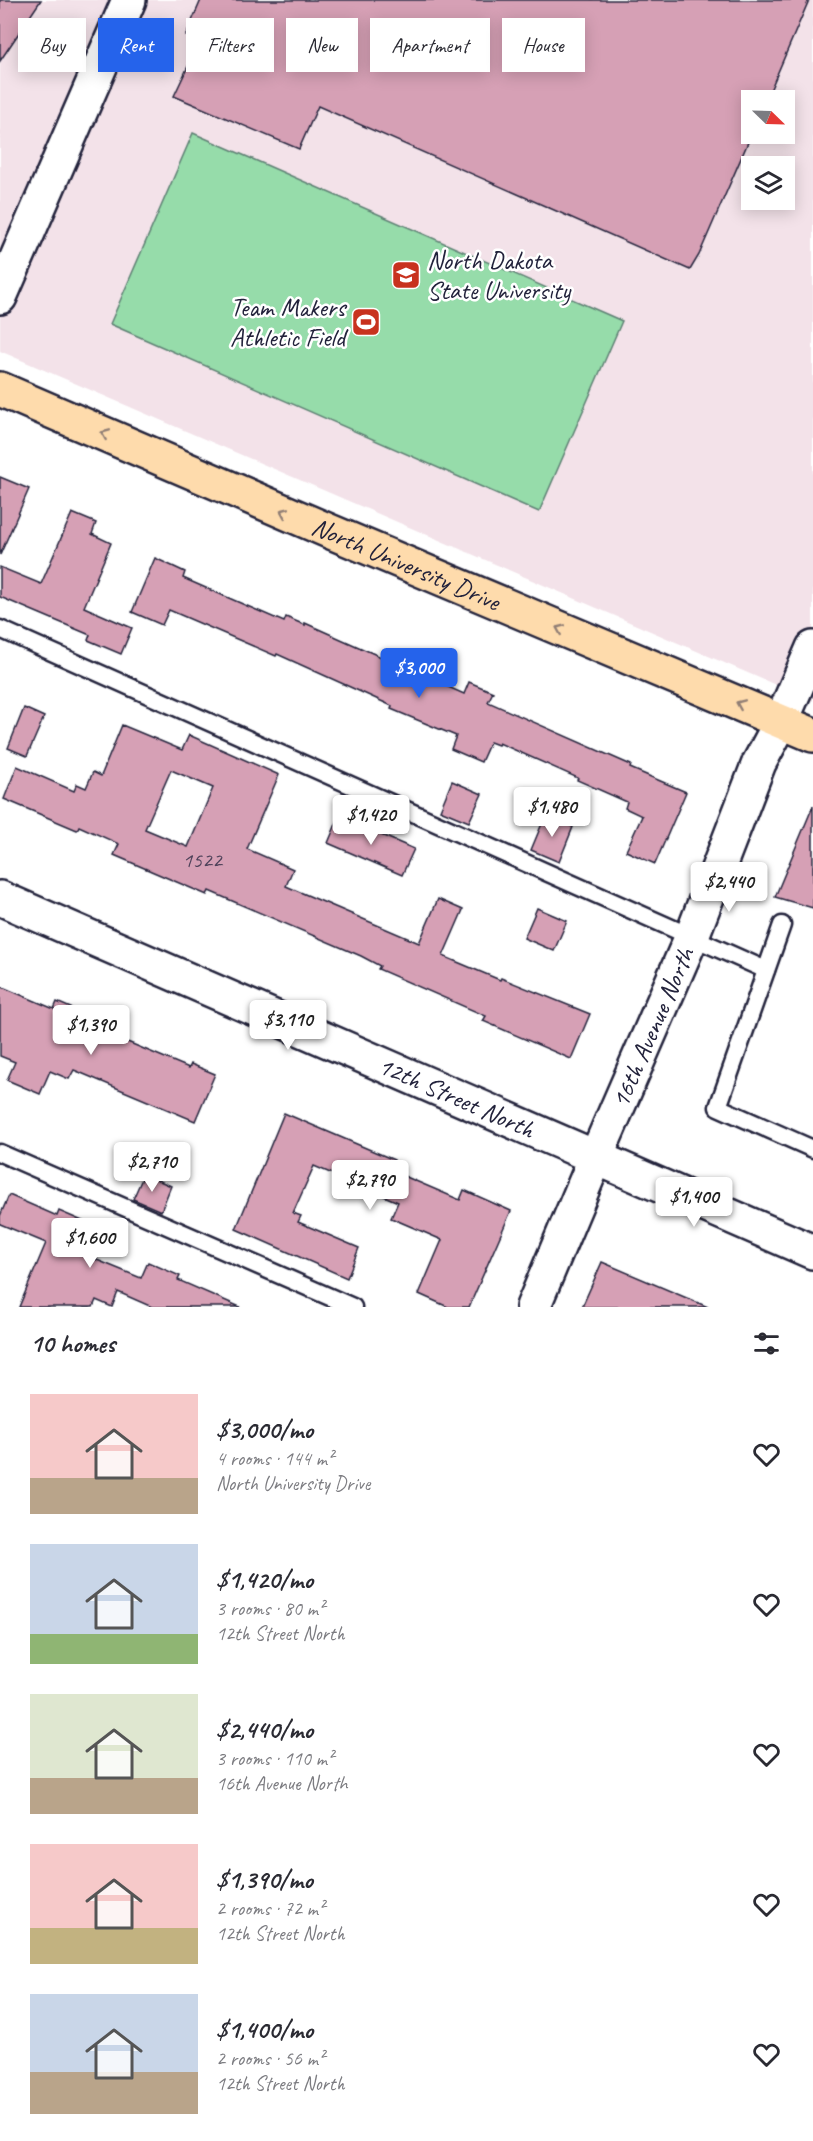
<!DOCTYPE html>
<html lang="en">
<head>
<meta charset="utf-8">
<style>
  :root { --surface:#fff; --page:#f2f2f3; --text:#2b2b33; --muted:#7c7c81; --accent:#2563eb }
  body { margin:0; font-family:Caveat,sans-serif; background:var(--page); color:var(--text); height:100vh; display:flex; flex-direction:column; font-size:22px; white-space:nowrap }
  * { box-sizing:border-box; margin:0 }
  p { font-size:20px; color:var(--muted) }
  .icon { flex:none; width:33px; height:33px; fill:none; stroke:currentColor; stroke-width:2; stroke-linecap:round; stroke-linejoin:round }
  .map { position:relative; height:1307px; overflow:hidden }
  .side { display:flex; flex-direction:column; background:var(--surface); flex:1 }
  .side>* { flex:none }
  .guide { position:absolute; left:18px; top:18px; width:777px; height:54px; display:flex; gap:12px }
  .needle { width:39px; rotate:113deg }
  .fabs { position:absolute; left:741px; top:90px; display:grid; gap:12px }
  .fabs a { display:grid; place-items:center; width:54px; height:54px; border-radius:0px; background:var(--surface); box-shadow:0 3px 15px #0003; font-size:30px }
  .price { position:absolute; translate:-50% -51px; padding:0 14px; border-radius:6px; background:#fff; color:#222; font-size:20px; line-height:39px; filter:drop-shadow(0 2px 3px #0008) }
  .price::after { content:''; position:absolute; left:50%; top:36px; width:18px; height:14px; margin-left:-9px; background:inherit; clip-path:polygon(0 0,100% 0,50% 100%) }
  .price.on { background:var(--accent); color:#fff }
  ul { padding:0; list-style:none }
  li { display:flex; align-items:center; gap:18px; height:150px; padding:0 30px }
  li span { display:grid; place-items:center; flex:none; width:168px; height:120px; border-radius:0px; color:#555 }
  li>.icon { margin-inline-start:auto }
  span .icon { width:72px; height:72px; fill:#fffc; stroke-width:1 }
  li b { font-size:26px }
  h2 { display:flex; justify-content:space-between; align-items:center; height:72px; padding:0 30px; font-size:26px }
  .tag { padding:0 21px; border-radius:0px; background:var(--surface); box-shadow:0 3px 15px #0003; font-size:21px; line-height:54px }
  .tag.on { background:var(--accent); color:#fff }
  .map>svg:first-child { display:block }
  .built { fill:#f3e2e9; fill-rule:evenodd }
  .green { fill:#96dcaa; stroke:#5c7f72; stroke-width:1.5 }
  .building { fill:#d6a0b5; stroke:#22223b; stroke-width:1.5; fill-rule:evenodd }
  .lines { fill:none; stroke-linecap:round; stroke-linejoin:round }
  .service-casing { stroke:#22223b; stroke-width:21 }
  .minor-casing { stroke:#22223b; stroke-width:38 }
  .tertiary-casing { stroke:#22223b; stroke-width:38 }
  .primary-casing { stroke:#22223b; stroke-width:38 }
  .service { stroke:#fff; stroke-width:16 }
  .minor { stroke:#fff; stroke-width:33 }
  .tertiary { stroke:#fff; stroke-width:33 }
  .primary { stroke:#fedbac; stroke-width:33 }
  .oneway { stroke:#907e74 }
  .labels { text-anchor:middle; stroke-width:5; stroke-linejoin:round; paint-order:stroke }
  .number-label { font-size:22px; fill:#4f425a }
  .poi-label { font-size:26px; fill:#22223b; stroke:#fff; text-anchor:start }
  .street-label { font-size:26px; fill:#22223b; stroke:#fff }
</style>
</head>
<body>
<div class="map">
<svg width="813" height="1307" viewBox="0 0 813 1307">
  <rect width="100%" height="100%" fill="#fff"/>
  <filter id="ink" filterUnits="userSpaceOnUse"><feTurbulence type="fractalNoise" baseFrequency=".0167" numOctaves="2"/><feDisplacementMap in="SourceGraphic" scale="12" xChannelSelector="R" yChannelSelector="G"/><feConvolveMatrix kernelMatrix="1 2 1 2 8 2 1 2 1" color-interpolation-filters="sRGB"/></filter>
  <g filter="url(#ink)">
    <path class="built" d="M0,0h813v701l-813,-350zM752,100h32v34h-32zM752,166h32v34h-32z"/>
    <polygon class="green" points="193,133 622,321 539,512 110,324"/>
    <g class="building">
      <polygon points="0,0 41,0 0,61"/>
      <polygon points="201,0 809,0 766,100 752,100 752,133 699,255 690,270 318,106 299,149 174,96 200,41 186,35"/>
      <polygon points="0,477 29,489 0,555"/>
      <polygon points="72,513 96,523 92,534 111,543 84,607 132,628 121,654 88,640 90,635 0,597 0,567 41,584"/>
      <polygon points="155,558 185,572 183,578 284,622 286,617 305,625 305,623 464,694 469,682 493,692 488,702 631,765 630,768 686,792 655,864 626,851 642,816 625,808 627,802 577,780 578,778 499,743 498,745 490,742 481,762 451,749 456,736 391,709 392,706 277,654 276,656 169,610 162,625 132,612"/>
      <polygon points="24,708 44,717 27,756 8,748"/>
      <path d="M122,725l60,25 7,-15 90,40 -32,74 46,20 -7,17 133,57 19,-44 25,11 -20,46 57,24 1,-2 89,36 -19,45 -88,-38 3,-5 -108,-47 2,-3 -19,-10 -152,-65 -2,4 -93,-40 5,-11 -40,-18 -2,4 -73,-31 13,-33 57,25 3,-7 9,4 7,-16 8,4zM171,770l42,18 -25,59 -43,-18z"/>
      <polygon points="452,781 482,794 469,822 440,810"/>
      <polygon points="813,806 813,908 775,897"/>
      <polygon points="546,814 573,827 559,862 531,850"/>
      <polygon points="339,817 414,849 402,875 328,843"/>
      <polygon points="537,908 567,921 554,951 524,938"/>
      <polygon points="0,986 54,1009 57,1002 96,1019 92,1027 189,1068 191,1064 215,1074 195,1121 74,1070 69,1079 50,1071 40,1094 7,1080 15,1062 0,1056"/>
      <polygon points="284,1113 394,1160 390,1170 460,1200 464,1190 511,1211 469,1307 448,1307 419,1294 442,1240 391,1218 398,1202 314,1166 293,1213 301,1216 298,1222 359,1248 347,1278 236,1229"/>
      <polygon points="144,1174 171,1186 161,1211 133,1199"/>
      <polygon points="9,1195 57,1216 59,1211 87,1223 75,1251 141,1278 148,1262 180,1276 178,1280 240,1307 152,1307 118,1292 112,1307 96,1300 93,1307 19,1307 46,1243 0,1224 0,1216"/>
      <polygon points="602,1262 708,1307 582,1307"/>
    </g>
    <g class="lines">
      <g class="service-casing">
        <g id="service">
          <polyline points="0,629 766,970"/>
          <polyline points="782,925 718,1107 813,1149"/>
          <polyline points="0,1153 353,1307"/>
        </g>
      </g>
      <g class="minor-casing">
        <g id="minor">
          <path id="s1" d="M0,898l813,354"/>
          <path id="s2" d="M533,1307l63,-150 96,-221 67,-173 22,-41 32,-74"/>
        </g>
      </g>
      <g class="tertiary-casing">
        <polyline id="tertiary" points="0,297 129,0"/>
      </g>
      <g class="primary-casing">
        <g id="primary">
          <path id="s3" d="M0,389l329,142 484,204"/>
        </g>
      </g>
      <use href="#service" class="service"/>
      <use href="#minor" class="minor"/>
      <use href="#tertiary" class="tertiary"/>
      <use href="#primary" class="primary"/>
    </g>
    <defs><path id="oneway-chevron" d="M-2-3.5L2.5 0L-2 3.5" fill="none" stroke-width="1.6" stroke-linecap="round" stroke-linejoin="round" transform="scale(1.5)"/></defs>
    <g class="oneway">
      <use href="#oneway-chevron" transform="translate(105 434) rotate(-157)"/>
      <use href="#oneway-chevron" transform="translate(284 512) rotate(-157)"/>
      <use href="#oneway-chevron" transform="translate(560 629) rotate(-157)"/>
      <use href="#oneway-chevron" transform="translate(740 704) rotate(-157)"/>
    </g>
  </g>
  <defs>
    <g id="university-square" transform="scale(1.5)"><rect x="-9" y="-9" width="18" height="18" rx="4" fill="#c8321e" stroke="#fff"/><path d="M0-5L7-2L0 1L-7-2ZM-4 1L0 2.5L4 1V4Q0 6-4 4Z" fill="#fff"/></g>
    <g id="stadium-square" transform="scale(1.5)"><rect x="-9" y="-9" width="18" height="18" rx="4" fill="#c8321e" stroke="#fff"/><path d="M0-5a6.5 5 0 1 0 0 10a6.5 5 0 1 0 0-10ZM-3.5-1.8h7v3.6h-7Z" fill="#fff"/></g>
  </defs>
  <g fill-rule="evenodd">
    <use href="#university-square" x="406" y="275"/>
    <use href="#stadium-square" x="366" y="322"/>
  </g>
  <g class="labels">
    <g class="number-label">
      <text x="202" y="867">1522</text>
    </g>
    <g class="poi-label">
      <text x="427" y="269">North Dakota<tspan x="427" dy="30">State University</tspan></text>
      <text x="345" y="316" text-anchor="end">Team Makers<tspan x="345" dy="30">Athletic Field</tspan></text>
    </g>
    <g class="street-label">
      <text dy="9" stroke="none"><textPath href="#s3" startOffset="442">North University Drive</textPath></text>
      <text dy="9" stroke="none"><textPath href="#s2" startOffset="304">16th Avenue North</textPath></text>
      <text dy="9" stroke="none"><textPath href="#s1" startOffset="498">12th Street North</textPath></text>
    </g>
  </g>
</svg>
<div class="fabs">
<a><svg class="needle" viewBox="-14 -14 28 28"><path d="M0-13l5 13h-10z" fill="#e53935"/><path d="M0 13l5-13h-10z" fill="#7c7c81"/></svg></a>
<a><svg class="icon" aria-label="layers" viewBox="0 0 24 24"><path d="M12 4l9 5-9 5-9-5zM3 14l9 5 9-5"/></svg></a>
</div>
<b class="price on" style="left:419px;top:699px">$3,000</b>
<b class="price" style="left:552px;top:838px">$1,480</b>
<b class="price" style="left:371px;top:846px">$1,420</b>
<b class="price" style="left:729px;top:913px">$2,440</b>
<b class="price" style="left:288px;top:1051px">$3,110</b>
<b class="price" style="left:91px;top:1056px">$1,390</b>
<b class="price" style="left:152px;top:1193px">$2,710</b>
<b class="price" style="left:370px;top:1211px">$2,790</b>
<b class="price" style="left:694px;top:1228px">$1,400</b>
<b class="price" style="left:90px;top:1269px">$1,600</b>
<div class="guide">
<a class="tag">Buy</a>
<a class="tag on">Rent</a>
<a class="tag">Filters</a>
<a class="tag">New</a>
<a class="tag">Apartment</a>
<a class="tag">House</a>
</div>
</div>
<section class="side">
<h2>10 homes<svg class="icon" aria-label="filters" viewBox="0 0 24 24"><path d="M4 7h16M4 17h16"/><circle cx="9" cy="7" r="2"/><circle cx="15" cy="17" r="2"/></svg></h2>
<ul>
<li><span style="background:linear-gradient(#f6c9c9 70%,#b9a48a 0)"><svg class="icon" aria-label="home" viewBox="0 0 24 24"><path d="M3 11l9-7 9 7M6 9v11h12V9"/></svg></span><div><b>$3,000/mo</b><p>4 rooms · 144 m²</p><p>North University Drive</p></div><svg class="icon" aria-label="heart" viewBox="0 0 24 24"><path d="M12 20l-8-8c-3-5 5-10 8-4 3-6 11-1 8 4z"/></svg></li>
<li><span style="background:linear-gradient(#c9d6e8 75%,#8fb573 0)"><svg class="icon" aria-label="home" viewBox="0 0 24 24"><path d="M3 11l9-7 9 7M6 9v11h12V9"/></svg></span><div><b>$1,420/mo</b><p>3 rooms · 80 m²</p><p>12th Street North</p></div><svg class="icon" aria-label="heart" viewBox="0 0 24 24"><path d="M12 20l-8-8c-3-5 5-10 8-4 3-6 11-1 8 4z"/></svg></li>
<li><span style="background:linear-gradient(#dfe7d0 70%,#b9a48a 0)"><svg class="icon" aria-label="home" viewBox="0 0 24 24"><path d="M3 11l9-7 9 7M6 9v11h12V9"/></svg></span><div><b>$2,440/mo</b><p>3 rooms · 110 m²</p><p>16th Avenue North</p></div><svg class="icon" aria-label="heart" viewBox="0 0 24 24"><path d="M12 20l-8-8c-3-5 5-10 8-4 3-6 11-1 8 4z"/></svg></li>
<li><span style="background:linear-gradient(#f6c9c9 70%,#c2b280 0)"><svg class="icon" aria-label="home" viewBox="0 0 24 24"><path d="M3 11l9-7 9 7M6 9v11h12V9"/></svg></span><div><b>$1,390/mo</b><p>2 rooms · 72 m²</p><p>12th Street North</p></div><svg class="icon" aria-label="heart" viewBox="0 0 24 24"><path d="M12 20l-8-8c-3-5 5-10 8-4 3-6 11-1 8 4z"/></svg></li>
<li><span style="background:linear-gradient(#c9d6e8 65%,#b9a48a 0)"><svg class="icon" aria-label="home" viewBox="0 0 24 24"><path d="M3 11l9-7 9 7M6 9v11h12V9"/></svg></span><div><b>$1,400/mo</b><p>2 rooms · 56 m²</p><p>12th Street North</p></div><svg class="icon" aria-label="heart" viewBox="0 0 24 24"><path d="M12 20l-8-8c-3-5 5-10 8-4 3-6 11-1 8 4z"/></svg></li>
</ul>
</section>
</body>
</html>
